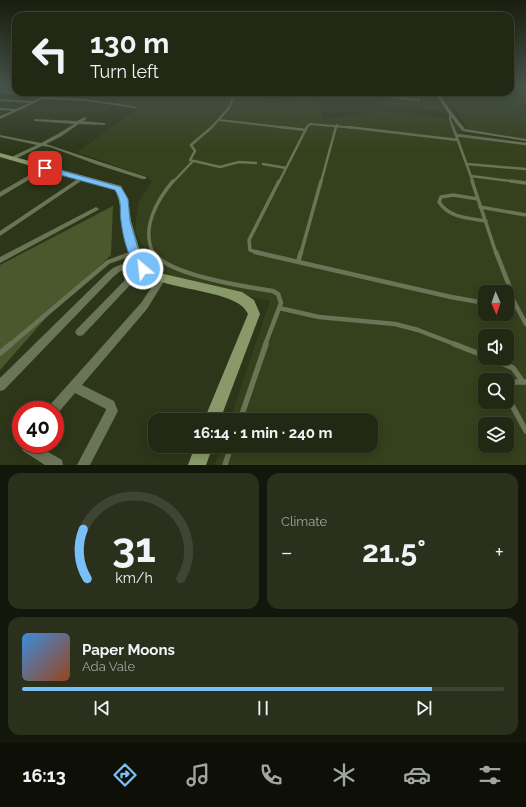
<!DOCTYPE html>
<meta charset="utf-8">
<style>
:root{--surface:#222813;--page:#2a301c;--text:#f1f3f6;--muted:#a2a6a0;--line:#3f4433;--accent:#79bff8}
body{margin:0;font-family:Raleway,sans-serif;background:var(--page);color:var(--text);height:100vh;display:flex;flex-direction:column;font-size:15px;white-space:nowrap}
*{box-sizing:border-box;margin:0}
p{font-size:13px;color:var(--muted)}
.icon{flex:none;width:22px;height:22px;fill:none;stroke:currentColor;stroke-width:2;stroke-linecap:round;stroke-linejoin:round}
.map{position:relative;height:465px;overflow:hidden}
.sheet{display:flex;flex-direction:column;gap:8px;padding:8px;background:#13160a;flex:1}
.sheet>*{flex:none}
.hud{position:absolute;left:12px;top:12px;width:502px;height:84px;border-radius:12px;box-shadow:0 2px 10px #0003,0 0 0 1px var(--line);background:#222813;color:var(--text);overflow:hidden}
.needle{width:26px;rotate:178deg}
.buttons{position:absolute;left:478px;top:285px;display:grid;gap:8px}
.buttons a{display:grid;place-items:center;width:36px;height:36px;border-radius:8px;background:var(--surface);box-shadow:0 2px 10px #0003,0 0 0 1px var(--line);font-size:20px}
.speed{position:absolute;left:12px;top:401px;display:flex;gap:8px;font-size:20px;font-weight:700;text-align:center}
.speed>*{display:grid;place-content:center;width:52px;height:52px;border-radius:50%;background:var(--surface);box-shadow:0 2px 10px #0003,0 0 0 1px var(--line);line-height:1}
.speed .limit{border:6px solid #d22;background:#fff;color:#111}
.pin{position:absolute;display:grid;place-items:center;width:34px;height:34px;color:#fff;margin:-17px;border-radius:8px;box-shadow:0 2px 6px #0006}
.me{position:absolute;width:44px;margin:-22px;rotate:332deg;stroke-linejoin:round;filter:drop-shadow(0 0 3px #0008)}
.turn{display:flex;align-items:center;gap:14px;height:84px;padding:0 12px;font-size:18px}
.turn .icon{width:52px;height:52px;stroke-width:2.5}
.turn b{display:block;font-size:28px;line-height:34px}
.big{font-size:30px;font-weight:700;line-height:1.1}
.sheet .tile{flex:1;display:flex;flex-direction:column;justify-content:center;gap:6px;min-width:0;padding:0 14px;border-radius:12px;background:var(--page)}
.sheet .dial{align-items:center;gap:0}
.dial svg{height:104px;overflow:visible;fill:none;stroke:var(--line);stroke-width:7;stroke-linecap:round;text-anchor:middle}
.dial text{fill:var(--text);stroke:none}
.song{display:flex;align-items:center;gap:12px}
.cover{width:48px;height:48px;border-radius:6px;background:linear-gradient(135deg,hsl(210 70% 55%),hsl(20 70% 35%))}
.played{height:4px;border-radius:2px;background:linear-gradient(90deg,var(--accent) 85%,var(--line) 85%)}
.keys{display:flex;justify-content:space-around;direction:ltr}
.heat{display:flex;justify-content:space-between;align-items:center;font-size:22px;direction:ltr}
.sheet .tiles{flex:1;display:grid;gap:8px;grid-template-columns:1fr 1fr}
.tile:last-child{grid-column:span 2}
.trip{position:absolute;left:148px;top:413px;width:230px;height:40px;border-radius:12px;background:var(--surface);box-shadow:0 2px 10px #0003,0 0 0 1px var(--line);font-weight:700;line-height:40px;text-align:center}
.tab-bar{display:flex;height:64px;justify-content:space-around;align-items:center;background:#0e1008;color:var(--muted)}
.tab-bar .icon{width:28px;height:28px}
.tab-bar .on{color:var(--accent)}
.tab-bar b{font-size:18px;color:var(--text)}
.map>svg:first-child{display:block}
.built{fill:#35401c;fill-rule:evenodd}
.green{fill:#4a582d}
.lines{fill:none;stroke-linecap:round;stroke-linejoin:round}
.lane-far4{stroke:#6a7456;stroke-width:2}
.lane-far3{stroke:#6a7456;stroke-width:2.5}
.lane-far2{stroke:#6a7456;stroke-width:3.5}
.lane-far1{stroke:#6a7456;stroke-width:4.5}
.lane{stroke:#6a7456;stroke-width:5.5}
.street{fill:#6a7456;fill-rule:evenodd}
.secondary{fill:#899969;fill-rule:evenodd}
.route{fill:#79bff8;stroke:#4f7ca1}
</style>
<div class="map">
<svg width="526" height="465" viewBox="0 0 526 465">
<rect width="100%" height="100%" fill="#2d3619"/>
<path class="built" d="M 510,86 L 526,86 L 526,139 L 468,130 L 445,92 L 510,92 Z
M 132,92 L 262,92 L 262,103 L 316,100 L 324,119 L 385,111 L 443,118 L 455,121 L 461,133 L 526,142 L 526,465 L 215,465 L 221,446 L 371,446 L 371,420 L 230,420 L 270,301 L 174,278 L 153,264 L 135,232 L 138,203 L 152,181 L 147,177 L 77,152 L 136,110 L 112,105 ZM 485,292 L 507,292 L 507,314 L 485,314 ZM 485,336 L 507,336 L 507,358 L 485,358 ZM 485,380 L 507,380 L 507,402 L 485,402 ZM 485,424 L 507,424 L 507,446 L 485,446 Z
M 373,92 L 432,92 L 443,111 L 383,105 Z"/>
<path class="green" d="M 113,206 L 111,255 L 60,302 L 0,370 L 0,265 Z"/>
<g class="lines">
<path class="lane-far4" d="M 171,92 L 234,96
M 383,92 L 392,97 L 419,100 L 417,92
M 450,113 L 450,119 L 453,128
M 220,120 L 288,128
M 211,128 L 229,108 L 235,92
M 306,128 L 310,124 L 356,128
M 336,128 L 337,125"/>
<path class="lane-far3" d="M 212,127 L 191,145 L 195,151 L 190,160 L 220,167 L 239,162 L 256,163
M 280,127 L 306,130
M 348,127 L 458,140
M 453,127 L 473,182
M 456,135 L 526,144
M 263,164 L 286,168
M 467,164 L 526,169
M 471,176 L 518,182
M 173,182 L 192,162
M 279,182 L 307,127
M 321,182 L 336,127"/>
<path class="lane-far2" d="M 472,181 L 496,253
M 511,181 L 526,183
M 478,199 L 453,195 L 441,197 L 439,202 C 449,218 469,218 486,221
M 480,207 L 526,215
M 153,253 C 141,228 157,200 173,181
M 259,253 L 250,250 L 249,240 L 279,181
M 301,253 L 321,181"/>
<path class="lane-far1" d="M 153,252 C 167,275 246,287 273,291 L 278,294 L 281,303 L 265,345
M 255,252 L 451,297 L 485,303
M 496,252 L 512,293 L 512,298 L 526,324
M 298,262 L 301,252
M 279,308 L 319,317 L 395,324 L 418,330 L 457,345
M 10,345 L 108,262 L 133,253"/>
<path class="lane" d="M 454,344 L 485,356
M 0,353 L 11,344
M 491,358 L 513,368 L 523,382
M 507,382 L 526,382
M 507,396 L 526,431
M 240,420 L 266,344
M 225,465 L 231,446"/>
<path class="street" d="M 0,90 L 46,95 L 48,96 L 47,97 L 85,99 L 138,107 L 136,108 L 85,101 L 43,99 L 0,119 L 0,116 L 12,111 L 0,110 L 0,108 L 16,109 L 29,103 L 0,101 L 0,99 L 33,101 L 42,97 L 0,92 Z
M 115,92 L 124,92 L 132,94 L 130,95 Z
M 434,92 L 438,92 L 451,111 L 465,129 L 526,139 L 526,141 L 462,131 L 448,113 Z
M 77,94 L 95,94 L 97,95 L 95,96 L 76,96 Z
M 85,117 L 87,118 L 83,121 L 104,123 L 106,124 L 104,125 L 79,124 L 60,137 L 46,144 L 146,177 L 146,179 L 142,179 L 98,165 L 50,147 L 42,146 L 13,160 L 9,160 L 9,158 L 37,145 L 0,137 L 0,135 L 41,143 L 56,135 L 74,124 L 35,121 L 34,121 L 34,119 L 77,121 Z
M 45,166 L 47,167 L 47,169 L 0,197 L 0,192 Z
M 82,176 L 84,177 L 84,179 L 0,236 L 0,231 Z
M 96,207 L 99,209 L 98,210 L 0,263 L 0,257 Z
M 136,258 L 139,259 L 140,261 L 139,263 L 119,272 L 113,277 L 4,390 L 0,391 L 0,378 L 107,273 L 113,268 Z
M 143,266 L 146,267 L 147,269 L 146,271 L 131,284 L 83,335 L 80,336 L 77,335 L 75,332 L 77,329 L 125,280 L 140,267 Z
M 162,275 L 165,276 L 166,278 L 147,309 L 82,385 L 114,401 L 118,411 L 90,465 L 77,465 L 106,410 L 106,409 L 75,393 L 57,414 L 55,415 L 55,410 L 47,410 L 49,406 L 141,303 L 159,276 Z
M 21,441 L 21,444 L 34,444 L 62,460 L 63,465 L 45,465 L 23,451 L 20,444 Z"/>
<path class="secondary" d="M 0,153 L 121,186 L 128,199 L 131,221 L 143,262 L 147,266 L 164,274 L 242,292 L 254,300 L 260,314 L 220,420 L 204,420 L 248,314 C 238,288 161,292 138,270 C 122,256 125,209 115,190 L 0,157 Z
M 195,446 L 213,446 L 206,465 L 188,465 Z"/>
</g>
<linearGradient id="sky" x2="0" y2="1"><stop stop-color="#191e0e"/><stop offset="0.57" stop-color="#465249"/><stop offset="1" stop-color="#465249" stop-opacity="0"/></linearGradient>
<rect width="526" height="151" fill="url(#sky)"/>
<path class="route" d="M 45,166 L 121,187 L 128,199 L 130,221 L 141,259 L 148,269 L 146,272 L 139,272 C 128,258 123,238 121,221 C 119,207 123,203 115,190 L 42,170 L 41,168 Z"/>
</svg>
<div class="buttons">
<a><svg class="needle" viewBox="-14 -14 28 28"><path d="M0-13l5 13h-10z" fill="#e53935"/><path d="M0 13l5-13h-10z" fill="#a2a6a0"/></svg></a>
<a><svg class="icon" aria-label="sound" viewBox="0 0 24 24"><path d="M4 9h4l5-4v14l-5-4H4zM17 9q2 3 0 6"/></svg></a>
<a><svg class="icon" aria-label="search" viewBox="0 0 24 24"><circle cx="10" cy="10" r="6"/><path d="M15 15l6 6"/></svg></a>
<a><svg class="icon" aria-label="layers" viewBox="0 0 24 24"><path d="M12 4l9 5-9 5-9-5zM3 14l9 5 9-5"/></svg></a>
</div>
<div class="speed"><div class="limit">40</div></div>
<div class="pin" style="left:45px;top:168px;background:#d93025"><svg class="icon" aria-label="arrive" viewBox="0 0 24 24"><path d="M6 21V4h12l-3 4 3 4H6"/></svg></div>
<svg class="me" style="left:143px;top:269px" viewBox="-20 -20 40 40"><circle r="17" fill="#79bff8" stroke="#fff" stroke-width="3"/><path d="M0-11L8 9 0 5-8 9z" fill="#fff"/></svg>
<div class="trip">16:14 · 1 min · 240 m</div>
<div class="hud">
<div class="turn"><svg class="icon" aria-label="left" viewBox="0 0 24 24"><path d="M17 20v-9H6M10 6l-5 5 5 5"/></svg><div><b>130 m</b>Turn left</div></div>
</div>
</div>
<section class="sheet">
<div class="tiles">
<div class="tile dial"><svg viewBox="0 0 100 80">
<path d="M14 69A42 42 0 1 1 86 69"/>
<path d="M14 69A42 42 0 0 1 11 31" stroke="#79bff8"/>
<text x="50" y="56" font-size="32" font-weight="700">31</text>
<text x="50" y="72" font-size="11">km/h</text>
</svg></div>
<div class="tile"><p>Climate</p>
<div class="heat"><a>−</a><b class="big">21.5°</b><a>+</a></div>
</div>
<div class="tile">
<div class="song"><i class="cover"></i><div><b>Paper Moons</b><p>Ada Vale</p></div></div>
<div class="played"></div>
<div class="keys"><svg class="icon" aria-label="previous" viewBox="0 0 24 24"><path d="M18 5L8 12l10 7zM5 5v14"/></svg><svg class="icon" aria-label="pause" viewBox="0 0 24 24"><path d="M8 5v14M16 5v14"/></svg><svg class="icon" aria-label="next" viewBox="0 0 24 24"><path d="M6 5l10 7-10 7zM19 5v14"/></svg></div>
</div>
</div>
</section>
<nav class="tab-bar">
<b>16:13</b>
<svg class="icon on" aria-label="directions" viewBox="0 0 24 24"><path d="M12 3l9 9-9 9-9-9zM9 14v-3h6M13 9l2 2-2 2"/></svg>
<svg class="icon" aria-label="music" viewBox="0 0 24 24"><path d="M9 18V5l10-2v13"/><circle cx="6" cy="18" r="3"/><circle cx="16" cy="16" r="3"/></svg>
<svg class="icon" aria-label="phone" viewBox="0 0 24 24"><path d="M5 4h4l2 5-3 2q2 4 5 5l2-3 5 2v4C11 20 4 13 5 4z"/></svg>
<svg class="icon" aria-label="climate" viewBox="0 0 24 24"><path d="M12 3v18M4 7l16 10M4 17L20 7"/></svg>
<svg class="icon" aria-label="car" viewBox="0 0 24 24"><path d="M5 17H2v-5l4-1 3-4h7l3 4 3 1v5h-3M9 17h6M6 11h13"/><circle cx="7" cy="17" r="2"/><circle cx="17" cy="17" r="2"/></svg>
<svg class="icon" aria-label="filters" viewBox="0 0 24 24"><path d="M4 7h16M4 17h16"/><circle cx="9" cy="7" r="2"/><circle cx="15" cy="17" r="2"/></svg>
</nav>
